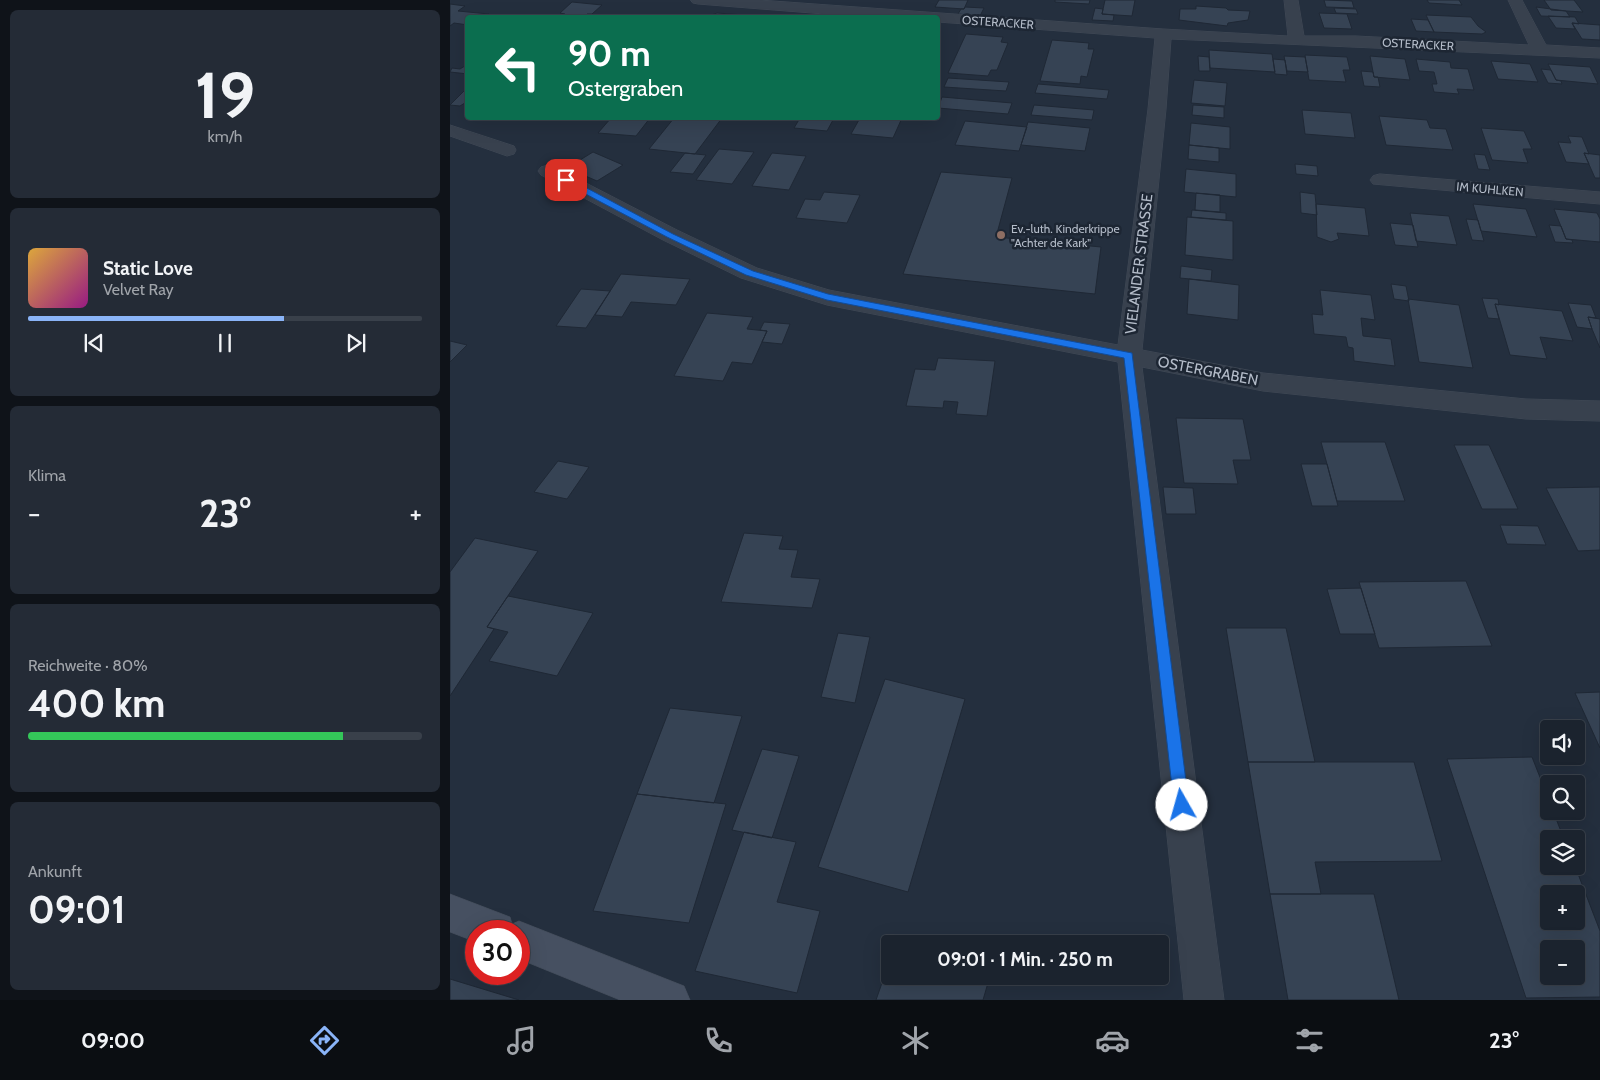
<!DOCTYPE html>
<html lang="de">
<meta charset="utf-8">
<style>
:root{--surface:#1b232e;--page:#242b36;--text:#f1f3f6;--muted:#a0a4aa;--line:#39404a;--accent:#8ab4f8}
body{margin:0;font-family:Cabin,sans-serif;background:var(--page);color:var(--text);height:100vh;display:flex;flex-direction:column;font-size:19px;white-space:nowrap}
*{box-sizing:border-box;margin:0}
p{font-size:16px;color:var(--muted)}
.icon{flex:none;width:28px;height:28px;fill:none;stroke:currentColor;stroke-width:2;stroke-linecap:round;stroke-linejoin:round}
.map{position:relative;flex:1;overflow:hidden}
.sheet{display:flex;flex-direction:column;gap:10px;padding:10px;background:#0f1319;width:450px}
.sheet>*{flex:none}
.hud{position:absolute;left:15px;top:15px;width:475px;height:105px;border-radius:5px;box-shadow:0 5px 20px #0002,0 0 0 1px var(--line);background:#0b6e4f;color:#fff;overflow:hidden}
.tools{position:absolute;left:1090px;top:720px;display:grid;gap:10px}
.tools a{display:grid;place-items:center;width:45px;height:45px;border-radius:5px;background:var(--surface);box-shadow:0 5px 20px #0002,0 0 0 1px var(--line);font-size:25px}
.speed{position:absolute;left:15px;top:920px;display:flex;gap:10px;font-size:25px;font-weight:700;text-align:center}
.speed>*{display:grid;place-content:center;width:65px;height:65px;border-radius:50%;background:var(--surface);box-shadow:0 5px 20px #0002,0 0 0 1px var(--line);line-height:1}
.speed .limit{border:8px solid #d22;background:#fff;color:#111}
.pin{position:absolute;display:grid;place-items:center;width:42px;height:42px;color:#fff;margin:-21px;border-radius:10px;box-shadow:0 2px 8px #0006}
.me{position:absolute;width:55px;margin:-28px;rotate:353deg;stroke-linejoin:round;filter:drop-shadow(0 0 4px #0008)}
.turn{display:flex;align-items:center;gap:18px;height:105px;padding:0 20px;font-size:22px}
.turn .icon{width:65px;height:65px;stroke-width:2.5}
.turn b{display:block;font-size:35px;line-height:42px}
.big{font-size:38px;font-weight:700;line-height:1.1}
.sheet .widget{flex:1;display:flex;flex-direction:column;justify-content:center;gap:8px;min-width:0;padding:0 18px;border-radius:8px;background:var(--page)}
.sheet .dial{align-items:center;gap:0}
.dial b{font-size:65px;line-height:1}
.song{display:flex;align-items:center;gap:15px}
.cover{width:60px;height:60px;border-radius:8px;background:linear-gradient(135deg,hsl(40 70% 55%),hsl(310 70% 35%))}
.played{height:5px;border-radius:2px;background:linear-gradient(90deg,var(--accent) 65%,var(--line) 65%)}
.keys{display:flex;justify-content:space-around;direction:ltr}
.heat{display:flex;justify-content:space-between;align-items:center;font-size:28px;direction:ltr}
.charge{height:8px;border-radius:4px;background:linear-gradient(90deg,#34c759 80%,var(--line) 0)}
.trip{position:absolute;left:431px;top:935px;width:288px;height:50px;border-radius:5px;background:var(--surface);box-shadow:0 5px 20px #0002,0 0 0 1px var(--line);font-weight:700;line-height:50px;text-align:center}
.menu{display:flex;height:80px;justify-content:space-around;align-items:center;background:#0b0e12;color:var(--muted)}
.menu .icon{width:35px;height:35px}
.menu .selected{color:var(--accent)}
.menu b{font-size:22px;color:var(--text)}
main{display:flex;flex:1;min-height:0}
.map>svg:first-child{display:block}
.building{fill:#364354;stroke:#1f2835;fill-rule:evenodd}
.lines{fill:none;stroke-linecap:round;stroke-linejoin:round}
.street-casing{stroke:#414a57;stroke-width:1}
.secondary-casing{stroke:#414a57;stroke-width:1}
.street{fill:#38414e;fill-rule:evenodd}
.secondary{fill:#465061;fill-rule:evenodd}
.route{fill:#1a73e8;stroke:#114b97}
.education-dot{fill:#8d6e63;stroke:#1d2633;stroke-width:2}
.labels{text-anchor:middle;dominant-baseline:central;stroke-width:5;stroke-linejoin:round;paint-order:stroke}
.far-street-label{font-size:12px;fill:#b4bcc9;stroke:#1d2633}
.far-poi-label{font-size:12px;fill:#b4bcc9;stroke:#1d2633;text-anchor:start}
.street-label{font-size:15px;fill:#b4bcc9;stroke:#1d2633}
</style>
<main>
<section class="sheet">
<div class="widget dial"><b>19</b><p>km/h</p></div>
<div class="widget">
<div class="song"><i class="cover"></i><div><b>Static Love</b><p>Velvet Ray</p></div></div>
<div class="played"></div>
<div class="keys"><svg class="icon" aria-label="previous" viewBox="0 0 24 24"><path d="M18 5L8 12l10 7zM5 5v14"/></svg><svg class="icon" aria-label="pause" viewBox="0 0 24 24"><path d="M8 5v14M16 5v14"/></svg><svg class="icon" aria-label="next" viewBox="0 0 24 24"><path d="M6 5l10 7-10 7zM19 5v14"/></svg></div>
</div>
<div class="widget"><p>Klima</p>
<div class="heat"><a>−</a><b class="big">23°</b><a>+</a></div>
</div>
<div class="widget"><p>Reichweite · 80%</p><b class="big">400 km</b><div class="charge"></div></div>
<div class="widget"><p>Ankunft</p><b class="big">09:01</b></div>
</section>
<div class="map">
<svg width="1150" height="1000" viewBox="0 0 1150 1000">
<rect width="100%" height="100%" fill="#242f3e"/>
<path class="building" d="M 489,0 L 518,0 L 514,9 L 485,7 Z
M 605,0 L 640,0 L 639,4 L 605,2 Z
M 655,0 L 685,0 L 682,16 L 652,14 Z
M 874,0 L 902,1 L 904,8 L 876,7 Z
M 977,0 L 1009,0 L 1012,5 L 979,3 Z
M 1094,0 L 1124,0 L 1133,12 L 1101,10 Z
M 122,2 L 152,5 L 142,14 L 137,14 L 133,18 L 111,18 L 115,14 L 110,13 Z
M 0,4 L 15,6 L 8,11 L 39,14 L 33,18 L 18,18 L 18,25 L 4,23 L 0,26 Z
M 746,6 L 776,8 L 778,10 L 800,11 L 798,20 L 778,23 L 777,26 L 729,20 L 730,9 L 746,9 Z
M 515,7 L 534,8 L 530,16 L 508,14 L 511,9 L 514,9 Z
M 1086,7 L 1116,11 L 1120,17 L 1091,16 Z
M 645,8 L 653,9 L 652,14 L 664,15 L 663,21 L 642,20 Z
M 884,8 L 906,9 L 908,14 L 886,13 Z
M 267,13 L 294,15 L 292,18 L 253,18 Z
M 869,13 L 897,14 L 902,29 L 874,28 Z
M 976,15 L 1021,17 L 1028,26 L 1036,32 L 1032,34 L 984,32 Z
M 1098,16 L 1125,17 L 1129,24 L 1122,23 L 1125,29 L 1106,28 Z
M 961,19 L 978,20 L 984,32 L 966,31 Z
M 1122,23 L 1150,25 L 1150,40 L 1132,39 Z
M 516,34 L 553,37 L 551,42 L 558,43 L 547,70 L 541,70 L 538,76 L 498,73 Z
M 602,40 L 639,43 L 638,49 L 644,49 L 637,77 L 631,76 L 630,84 L 590,81 Z
M 759,50 L 822,54 L 825,72 L 760,68 Z
M 855,55 L 897,57 L 900,70 L 893,70 L 896,82 L 859,80 Z
M 748,56 L 759,57 L 760,71 L 749,71 Z
M 834,56 L 855,57 L 858,72 L 837,71 Z
M 920,56 L 955,59 L 960,80 L 924,77 Z
M 823,59 L 835,60 L 837,75 L 825,74 Z
M 966,59 L 1000,62 L 1001,68 L 1018,69 L 1024,90 L 1007,89 L 1009,94 L 984,92 L 982,84 L 987,84 L 984,72 L 969,71 Z
M 1041,61 L 1080,64 L 1088,82 L 1048,79 Z
M 18,64 L 18,74 L 0,72 L 2,68 L 10,69 Z
M 1098,64 L 1140,67 L 1148,84 L 1106,80 Z
M 1091,69 L 1101,70 L 1106,80 L 1111,81 L 1112,84 L 1098,83 Z
M 911,71 L 923,72 L 924,77 L 928,77 L 930,87 L 914,86 Z
M 498,78 L 559,82 L 556,91 L 494,87 Z
M 744,80 L 777,83 L 775,106 L 741,103 Z
M 588,84 L 659,90 L 657,99 L 585,93 Z
M 16,89 L 18,90 L 18,101 L 10,106 L 0,105 Z
M 492,97 L 562,103 L 558,114 L 488,108 Z
M 584,105 L 644,110 L 642,120 L 581,115 Z
M 743,105 L 774,107 L 774,118 L 742,115 Z
M 852,110 L 901,113 L 905,138 L 855,134 Z
M 929,116 L 977,120 L 980,128 L 996,129 L 1003,150 L 936,145 Z
M 161,118 L 200,118 L 186,136 L 148,133 Z
M 224,118 L 272,118 L 245,154 L 199,149 Z
M 350,118 L 356,118 L 383,120 L 377,131 L 344,128 Z
M 410,118 L 452,118 L 443,138 L 401,134 Z
M 515,121 L 577,127 L 569,151 L 505,145 Z
M 578,122 L 640,128 L 635,151 L 571,145 Z
M 741,123 L 780,127 L 780,149 L 739,145 Z
M 1031,128 L 1074,131 L 1082,149 L 1073,149 L 1078,163 L 1042,160 Z
M 1118,136 L 1132,137 L 1139,154 L 1134,153 L 1139,164 L 1116,162 L 1108,142 L 1121,143 Z
M 739,145 L 769,148 L 769,162 L 738,159 Z
M 269,149 L 304,152 L 282,184 L 246,180 Z
M 143,152 L 173,165 L 147,181 L 117,168 Z
M 235,153 L 256,155 L 243,174 L 220,172 Z
M 322,153 L 356,156 L 339,190 L 302,186 Z
M 1134,153 L 1150,155 L 1150,178 L 1145,178 Z
M 1024,154 L 1035,155 L 1040,170 L 1028,169 Z
M 845,164 L 867,166 L 868,176 L 846,174 Z
M 736,169 L 786,174 L 786,197 L 734,192 Z
M 491,172 L 562,178 L 546,237 L 651,247 L 645,294 L 453,274 Z
M 374,192 L 410,195 L 397,223 L 346,218 L 355,199 L 370,200 Z
M 850,192 L 865,194 L 867,215 L 851,213 Z
M 746,193 L 770,195 L 770,212 L 745,210 Z
M 866,204 L 915,208 L 919,236 L 887,233 L 889,239 L 881,242 L 867,237 Z
M 1023,204 L 1076,209 L 1087,237 L 1031,231 Z
M 1104,209 L 1147,213 L 1150,219 L 1150,242 L 1116,239 Z
M 742,210 L 776,213 L 776,220 L 741,217 Z
M 960,213 L 999,216 L 1007,245 L 966,241 Z
M 737,217 L 783,221 L 783,260 L 735,255 Z
M 1016,219 L 1028,220 L 1034,241 L 1022,240 Z
M 940,223 L 963,225 L 968,247 L 945,245 Z
M 1099,225 L 1111,226 L 1116,239 L 1122,240 L 1123,243 L 1105,242 Z
M 731,266 L 762,270 L 761,281 L 730,278 Z
M 171,274 L 240,279 L 226,305 L 181,302 L 172,317 L 145,315 Z
M 739,279 L 789,285 L 788,320 L 737,314 Z
M 941,284 L 956,286 L 959,301 L 944,299 Z
M 131,289 L 160,291 L 136,328 L 106,326 Z
M 870,290 L 921,295 L 925,320 L 911,318 L 913,336 L 941,339 L 945,366 L 904,361 L 903,348 L 898,347 L 896,337 L 864,334 L 862,314 L 873,315 Z
M 1032,298 L 1048,299 L 1049,305 L 1045,304 L 1049,319 L 1038,318 Z
M 958,299 L 1009,305 L 1023,368 L 969,362 Z
M 1118,303 L 1141,305 L 1146,318 L 1138,317 L 1142,329 L 1127,327 Z
M 1045,304 L 1112,311 L 1123,341 L 1090,337 L 1097,359 L 1060,355 Z
M 257,313 L 303,317 L 297,329 L 317,331 L 302,364 L 282,362 L 273,381 L 224,376 Z
M 1138,317 L 1150,319 L 1150,348 L 1142,329 Z
M 314,322 L 340,324 L 332,344 L 312,342 L 317,331 L 310,330 Z
M 0,341 L 17,345 L 0,362 Z
M 488,358 L 545,361 L 537,416 L 506,414 L 508,402 L 494,401 L 493,408 L 456,406 L 465,369 L 485,370 Z
M 726,418 L 793,419 L 801,460 L 783,460 L 788,484 L 734,483 Z
M 871,442 L 935,442 L 955,501 L 887,501 Z
M 1004,445 L 1039,445 L 1068,509 L 1032,509 Z
M 108,461 L 139,467 L 117,499 L 84,492 Z
M 851,464 L 877,464 L 888,506 L 862,506 Z
M 713,487 L 743,488 L 746,514 L 716,514 Z
M 1150,487 L 1150,550 L 1128,551 L 1096,488 Z
M 1050,525 L 1088,526 L 1096,545 L 1057,544 Z
M 294,533 L 333,536 L 329,549 L 348,550 L 341,577 L 370,579 L 362,608 L 271,602 Z
M 25,538 L 88,551 L 37,627 L 44,629 L 0,696 L 0,572 Z
M 1016,581 L 1042,646 L 929,648 L 909,582 Z
M 911,588 L 925,634 L 890,634 L 877,589 Z
M 58,596 L 143,613 L 107,676 L 39,661 L 58,632 L 37,627 Z
M 776,628 L 836,628 L 865,762 L 798,762 Z
M 388,633 L 420,637 L 405,703 L 371,697 Z
M 435,679 L 515,699 L 458,892 L 368,867 Z
M 1150,692 L 1150,748 L 1125,693 Z
M 220,708 L 292,716 L 264,803 L 187,794 Z
M 312,749 L 349,756 L 322,838 L 282,830 Z
M 1082,757 L 1099,800 L 1099,811 L 1103,811 L 1114,839 L 1099,839 L 1099,866 L 1125,866 L 1150,931 L 1150,997 L 1076,998 L 997,759 ZM 1099,894 L 1126,894 L 1126,921 L 1099,921 ZM 1099,949 L 1126,949 L 1126,976 L 1099,976 Z
M 798,762 L 964,762 L 992,861 L 865,862 L 871,894 L 820,894 Z
M 187,794 L 276,804 L 239,923 L 143,911 Z
M 294,832 L 346,842 L 327,902 L 370,911 L 347,993 L 245,971 Z
M 820,894 L 924,894 L 949,1000 L 838,1000 Z
M 440,960 L 440,976 L 540,976 L 533,1000 L 426,1000 Z
M 0,979 L 69,1000 L 0,1000 Z"/>
<g class="lines">
<g class="street-casing">
<path id="street" d="M 241,0 L 309,0 L 713,29 L 838,36 L 834,0 L 848,0 L 854,36 L 906,36 L 1079,45 L 1058,0 L 1072,0 L 1096,45 L 1150,48 L 1150,58 L 721,39 L 716,109 L 692,350 L 813,373 L 1076,399 L 1150,401 L 1150,421 L 1076,419 L 813,391 L 692,367 L 774,1000 L 734,1000 L 668,362 L 377,305 L 291,278 L 213,240 L 91,175 L 88,171 L 91,167 L 98,165 L 105,167 L 227,230 L 307,268 L 379,290 L 668,345 L 698,109 L 705,38 L 488,22 L 488,18 L 425,18 L 248,4 L 243,3 Z
M 0,125 L 64,146 L 66,150 L 64,154 L 57,156 L 0,136 Z
M 930,174 L 1150,192 L 1150,204 L 923,184 L 920,180 L 923,176 Z"/>
</g>
<g class="secondary-casing">
<path id="secondary" d="M 0,894 L 60,917 L 62,924 L 69,921 L 234,986 L 240,1000 L 170,1000 L 69,959 L 69,931 L 26,931 L 26,942 L 0,932 Z"/>
</g>
<use href="#street" class="street"/>
<use href="#secondary" class="secondary"/>
</g>
<path class="route" d="M 113,178 L 118,178 L 223,234 L 303,271 L 378,294 L 682,353 L 739,805 L 737,810 L 732,812 L 726,810 L 724,805 L 674,358 L 377,300 L 296,275 L 217,237 L 113,182 Z"/>
<circle class="education-dot" cx="551" cy="235" r="5"/>
<g class="labels">
<g class="far-street-label">
<text transform="translate(548 22) rotate(4)">OSTERACKER</text>
<text transform="translate(968 44) rotate(3)">OSTERACKER</text>
<text transform="translate(1040 189) rotate(5)">IM KUHLKEN</text>
</g>
<g class="far-poi-label">
<text x="561" y="228">Ev.-luth. Kinderkrippe<tspan x="561" dy="14">"Achter de Kark"</tspan></text>
</g>
<g class="street-label">
<text transform="translate(689 264) rotate(-83)">VIELANDER STRASSE</text>
<text transform="translate(758 371) rotate(11)">OSTERGRABEN</text>
</g>
</g>
</svg>
<div class="tools">
<a><svg class="icon" aria-label="sound" viewBox="0 0 24 24"><path d="M4 9h4l5-4v14l-5-4H4zM17 9q2 3 0 6"/></svg></a>
<a><svg class="icon" aria-label="search" viewBox="0 0 24 24"><circle cx="10" cy="10" r="6"/><path d="M15 15l6 6"/></svg></a>
<a><svg class="icon" aria-label="layers" viewBox="0 0 24 24"><path d="M12 4l9 5-9 5-9-5zM3 14l9 5 9-5"/></svg></a>
<a>+</a>
<a>−</a>
</div>
<div class="speed"><div class="limit">30</div></div>
<div class="pin" style="left:116px;top:180px;background:#d93025"><svg class="icon" aria-label="arrive" viewBox="0 0 24 24"><path d="M6 21V4h12l-3 4 3 4H6"/></svg></div>
<svg class="me" style="left:732px;top:805px" viewBox="-20 -20 40 40"><circle r="19" fill="#fff"/><path d="M0-13L10 11 0 6-10 11z" fill="#1a73e8"/></svg>
<div class="trip">09:01 · 1 Min. · 250 m</div>
<div class="hud">
<div class="turn"><svg class="icon" aria-label="left" viewBox="0 0 24 24"><path d="M17 20v-9H6M10 6l-5 5 5 5"/></svg><div><b>90 m</b>Ostergraben</div></div>
</div>
</div>
</main>
<nav class="menu">
<b>09:00</b>
<svg class="icon selected" aria-label="directions" viewBox="0 0 24 24"><path d="M12 3l9 9-9 9-9-9zM9 14v-3h6M13 9l2 2-2 2"/></svg>
<svg class="icon" aria-label="music" viewBox="0 0 24 24"><path d="M9 18V5l10-2v13"/><circle cx="6" cy="18" r="3"/><circle cx="16" cy="16" r="3"/></svg>
<svg class="icon" aria-label="phone" viewBox="0 0 24 24"><path d="M5 4h4l2 5-3 2q2 4 5 5l2-3 5 2v4C11 20 4 13 5 4z"/></svg>
<svg class="icon" aria-label="climate" viewBox="0 0 24 24"><path d="M12 3v18M4 7l16 10M4 17L20 7"/></svg>
<svg class="icon" aria-label="car" viewBox="0 0 24 24"><path d="M5 17H2v-5l4-1 3-4h7l3 4 3 1v5h-3M9 17h6M6 11h13"/><circle cx="7" cy="17" r="2"/><circle cx="17" cy="17" r="2"/></svg>
<svg class="icon" aria-label="filters" viewBox="0 0 24 24"><path d="M4 7h16M4 17h16"/><circle cx="9" cy="7" r="2"/><circle cx="15" cy="17" r="2"/></svg>
<b>23°</b>
</nav>
